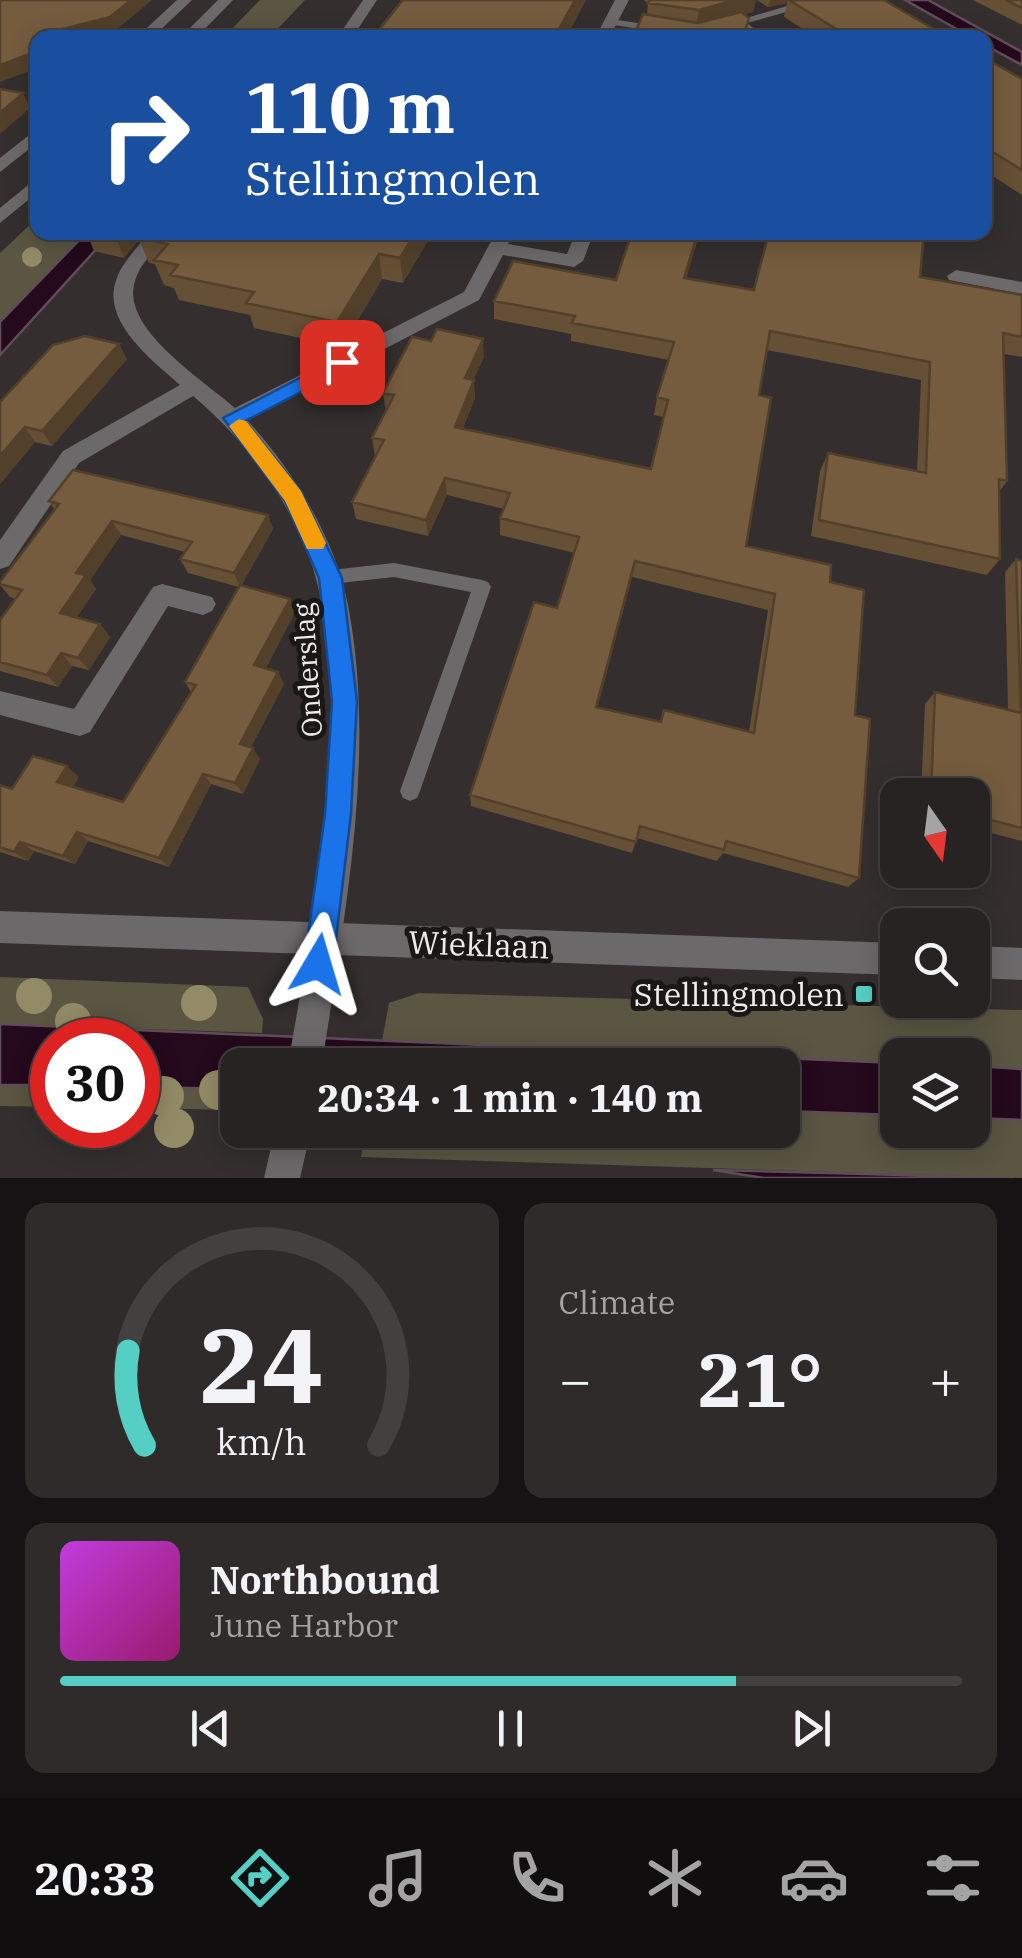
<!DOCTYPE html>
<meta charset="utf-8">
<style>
:root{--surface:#272322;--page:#2f2b2a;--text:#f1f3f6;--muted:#a4a4a5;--line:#434040;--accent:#55cec4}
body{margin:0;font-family:"IBM Plex Serif",serif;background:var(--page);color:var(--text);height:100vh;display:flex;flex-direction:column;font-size:38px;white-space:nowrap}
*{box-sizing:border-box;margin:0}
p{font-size:32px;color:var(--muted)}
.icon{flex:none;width:55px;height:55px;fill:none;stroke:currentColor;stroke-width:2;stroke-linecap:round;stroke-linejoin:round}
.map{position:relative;height:1178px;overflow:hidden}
.drawer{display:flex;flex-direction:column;gap:25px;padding:25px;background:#151313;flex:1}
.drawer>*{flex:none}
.guide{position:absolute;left:30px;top:30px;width:962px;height:210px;border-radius:20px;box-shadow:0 5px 25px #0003,0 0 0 2px var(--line);background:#1a4fa0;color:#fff;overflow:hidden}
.needle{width:65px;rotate:166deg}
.controls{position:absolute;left:880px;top:778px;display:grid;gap:20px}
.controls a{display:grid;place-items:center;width:110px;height:110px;border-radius:20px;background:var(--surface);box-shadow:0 5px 25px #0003,0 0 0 2px var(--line);font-size:50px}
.speed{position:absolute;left:30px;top:1018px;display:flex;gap:20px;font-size:50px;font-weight:700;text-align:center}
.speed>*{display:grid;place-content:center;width:130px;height:130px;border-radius:50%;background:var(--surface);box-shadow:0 5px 25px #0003,0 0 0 2px var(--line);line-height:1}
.speed .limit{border:15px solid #d22;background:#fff;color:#111}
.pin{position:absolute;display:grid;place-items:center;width:85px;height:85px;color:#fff;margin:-42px;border-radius:20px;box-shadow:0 5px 15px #0006}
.me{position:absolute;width:110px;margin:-55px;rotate:7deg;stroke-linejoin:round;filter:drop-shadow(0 0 8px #0008)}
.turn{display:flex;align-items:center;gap:35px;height:210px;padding:0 50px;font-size:45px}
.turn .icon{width:130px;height:130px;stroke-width:2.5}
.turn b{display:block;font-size:70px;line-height:85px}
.big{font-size:75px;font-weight:700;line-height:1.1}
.drawer .card{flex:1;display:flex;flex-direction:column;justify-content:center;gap:15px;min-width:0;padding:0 35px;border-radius:20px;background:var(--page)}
.drawer .dial{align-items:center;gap:0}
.dial svg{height:260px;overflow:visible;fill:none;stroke:var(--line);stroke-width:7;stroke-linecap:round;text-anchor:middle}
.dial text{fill:var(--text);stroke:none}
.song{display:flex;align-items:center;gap:30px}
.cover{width:120px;height:120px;border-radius:15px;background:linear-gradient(135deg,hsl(290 70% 55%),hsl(320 70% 35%))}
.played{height:10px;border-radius:5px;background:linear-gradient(90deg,var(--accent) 75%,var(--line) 75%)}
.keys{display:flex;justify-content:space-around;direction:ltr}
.heat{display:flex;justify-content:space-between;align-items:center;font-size:55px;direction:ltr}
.drawer .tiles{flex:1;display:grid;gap:25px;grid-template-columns:1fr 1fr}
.card:last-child{grid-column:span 2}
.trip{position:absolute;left:220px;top:1048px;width:580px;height:100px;border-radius:20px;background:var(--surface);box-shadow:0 5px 25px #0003,0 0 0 2px var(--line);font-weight:700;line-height:100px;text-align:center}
.dock{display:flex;height:160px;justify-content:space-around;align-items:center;background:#100e0e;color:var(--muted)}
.dock .icon{width:70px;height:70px}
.dock .current{color:var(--accent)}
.dock b{font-size:45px;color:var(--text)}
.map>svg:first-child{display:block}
.green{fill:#5a5642}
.water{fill:#25091c;stroke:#614d5a;stroke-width:2.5}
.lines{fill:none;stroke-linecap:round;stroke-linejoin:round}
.service{fill:#6b6969;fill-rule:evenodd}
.minor{fill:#6b6969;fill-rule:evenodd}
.tertiary{fill:#6b6969;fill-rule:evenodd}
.tree{fill:#938a66}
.wall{fill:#654f35;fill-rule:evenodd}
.shaded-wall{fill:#52402b}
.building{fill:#755c3e;stroke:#52402b;stroke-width:2.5;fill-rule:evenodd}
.route{fill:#1a73e8;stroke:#114b97;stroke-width:2.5}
.slow{fill:#f59e0b}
.poi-dot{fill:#55cec4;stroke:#1a1817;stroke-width:4}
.labels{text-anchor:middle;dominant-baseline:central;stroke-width:10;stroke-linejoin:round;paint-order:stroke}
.street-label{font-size:28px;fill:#eeebea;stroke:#1a1817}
.near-street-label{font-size:32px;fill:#eeebea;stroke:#1a1817}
.near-poi-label{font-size:32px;fill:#eeebea;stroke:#1a1817;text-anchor:end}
</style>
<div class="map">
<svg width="1022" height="1178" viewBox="0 0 1022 1178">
<rect width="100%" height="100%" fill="#342f2e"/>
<path class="green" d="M 260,0 L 305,0 L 270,37 L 223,38 Z
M 37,218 L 38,232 L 86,233 L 0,322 L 0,253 Z
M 0,977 L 248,987 L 263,1019 L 262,1033 L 0,1024 Z
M 419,993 L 1022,1010 L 1022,1069 L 973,1066 L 972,1055 L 898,1055 L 897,1063 L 382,1041 L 389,1003 Z
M 0,1085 L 52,1085 L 52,1107 L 0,1106 Z
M 138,1087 L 237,1089 L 237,1110 L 138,1108 Z
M 783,1111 L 897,1115 L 898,1130 L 972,1130 L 973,1118 L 1022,1120 L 1022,1178 L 361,1157 L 366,1130 L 782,1130 Z"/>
<path class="water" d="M 905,0 L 928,0 L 1022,52 L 1022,65 L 985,45 L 985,38 L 971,37 Z
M 86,233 L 111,233 L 0,355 L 0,322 Z
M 0,1024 L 897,1063 L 898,1115 L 783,1111 L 782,1065 L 238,1065 L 237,1089 L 138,1087 L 138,1040 L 52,1040 L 52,1085 L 0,1085 Z
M 973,1066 L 1022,1069 L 1022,1120 L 973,1118 Z
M 713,1170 L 1014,1178 L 764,1178 Z"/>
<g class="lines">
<path class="service" d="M 787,6 L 792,9 L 790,11 L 747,23 L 766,38 L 754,38 L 738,25 L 728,28 L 723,25 Z
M 610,19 L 659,26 L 664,29 L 659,32 L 607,24 L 605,22 Z
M 394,563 L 482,580 L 488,582 L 491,587 L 420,791 L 417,798 L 410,801 L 403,798 L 400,791 L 471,592 L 394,577 L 331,584 L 325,582 L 322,577 L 325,572 L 331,570 Z"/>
<path class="minor" d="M 177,0 L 192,0 L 152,38 L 136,38 Z
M 363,0 L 377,0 L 352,38 L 337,38 Z
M 615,0 L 629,0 L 609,38 L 595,38 Z
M 38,128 L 38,142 L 0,172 L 0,158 Z
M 150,232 L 169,232 C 157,249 138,264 134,285 C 124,331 205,381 235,408 L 464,292 L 496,232 L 514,232 L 508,244 L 567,254 L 576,232 L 594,232 L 583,261 L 574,267 L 503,255 L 479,300 L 247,420 C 293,470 335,538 348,605 C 377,754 344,917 322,1065 L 288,1065 C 313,917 348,756 322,605 C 308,524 255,448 193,396 L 79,463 L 9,566 L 0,569 L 0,540 L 63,451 L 180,385 C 154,362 104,324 115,284 C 120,264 137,248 150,232 Z
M 956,270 L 1022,282 L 1022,294 L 949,280 L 947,276 Z
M 162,584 L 212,597 L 216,604 L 212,611 L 203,615 L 168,606 L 90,732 L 80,736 L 0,715 L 0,691 L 74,709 L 153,587 Z
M 275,1130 L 311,1130 L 300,1178 L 264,1178 Z"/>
<path class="tertiary" d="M 218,0 L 233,0 L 196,38 L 180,38 Z
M 38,177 L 38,192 L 0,223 L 0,208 Z
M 0,911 L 898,943 L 898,975 L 0,943 Z
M 972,946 L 1022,948 L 1022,980 L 972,978 Z"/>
</g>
<g class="tree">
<circle cx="32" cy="257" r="10"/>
<circle cx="34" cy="996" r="18"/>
<circle cx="199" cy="1003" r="18"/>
<circle cx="73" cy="1021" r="18"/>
<circle cx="219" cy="1090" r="20"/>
<circle cx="164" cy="1096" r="20"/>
<circle cx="174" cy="1128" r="20"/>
</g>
<path class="wall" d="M 644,0 L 756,0 L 753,12 L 744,14 L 745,38 L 647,15 L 648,3 Z
M 757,0 L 884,0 L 949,38 L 817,38 L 784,17 L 787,3 L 768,7 Z
M 973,0 L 1022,0 L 1022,25 Z
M 985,58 L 1022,79 L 1022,195 L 985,171 Z
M 86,232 L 433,232 L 403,283 L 382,279 L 342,347 L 254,328 L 250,315 L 179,300 L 174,288 L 164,285 L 155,264 L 149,263 L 139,239 L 124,258 L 94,251 Z
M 632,232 L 700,232 L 686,278 L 754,290 L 766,241 L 719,232 L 924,232 L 920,277 L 1022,295 L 1022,357 L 1004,354 L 1007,481 L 999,492 L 1000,559 L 987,575 L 811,536 L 820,471 L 828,453 L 917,472 L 921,380 L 767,350 L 759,395 L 746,546 L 830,582 L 855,715 L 859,878 L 848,887 L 723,853 L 717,861 L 637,838 L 632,853 L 471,806 L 470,795 L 557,608 L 575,553 L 500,535 L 500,518 L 504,509 L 447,495 L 428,536 L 356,519 L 352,502 L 375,456 L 372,438 L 386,411 L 383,393 L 484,357 L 473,380 L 475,398 L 463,428 L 651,469 L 663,417 L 654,415 L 657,397 L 669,360 L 571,341 L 571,334 L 494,319 L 494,301 L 616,280 ZM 632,577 L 768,610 L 749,732 L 664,710 L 660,722 L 597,707 Z
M 127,359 L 52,446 L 35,442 L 0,484 L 0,402 Z
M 49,501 L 268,515 L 273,529 L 241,586 L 290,599 L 295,612 L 266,668 L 278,672 L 284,684 L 251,747 L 260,759 L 243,794 L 211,784 L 169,867 L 88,841 L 75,864 L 34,851 L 28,861 L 0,852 L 0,785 L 12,789 L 79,777 L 73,787 L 123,802 L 191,692 L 185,682 L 239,587 L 188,573 L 180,559 L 185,552 L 121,535 L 90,580 L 96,589 L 76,618 L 100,624 L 110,637 L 89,670 L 72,666 L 58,687 L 0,671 L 0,620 L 15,599 L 10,597 L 0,585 L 0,582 L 54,509 Z
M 1016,559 L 1022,561 L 1022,841 L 972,828 L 972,795 L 921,795 L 925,704 L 935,692 L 1008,710 L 1005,572 Z"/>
<path class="shaded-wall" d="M 131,0 L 152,0 L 115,31 L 91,38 L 58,38 L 59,30 Z
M 575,0 L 586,0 L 566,38 L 554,38 Z
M 735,0 L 756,0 L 753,12 L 696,27 L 699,10 Z
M 770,0 L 788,0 L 787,3 L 768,7 Z
M 38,51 L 38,68 L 0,82 L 0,65 Z
M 23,93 L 30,108 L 0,134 L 0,113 Z
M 114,232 L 145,232 L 124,258 Z
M 416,232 L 433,232 L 403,283 L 400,258 Z
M 698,232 L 700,232 L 681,296 L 684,278 Z
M 379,254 L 382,279 L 342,347 L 337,322 Z
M 483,339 L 484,357 L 466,396 L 465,378 Z
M 119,344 L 127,359 L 52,446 L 42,431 Z
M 474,380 L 475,398 L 456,444 L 455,427 Z
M 25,427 L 35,442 L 0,484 L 0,456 Z
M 445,478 L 447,495 L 428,536 L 426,520 Z
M 268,515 L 273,529 L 240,587 L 234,573 Z
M 112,521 L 121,535 L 90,580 L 96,589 L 71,626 L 60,613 L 76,573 Z
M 635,561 L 632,577 L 594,721 L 596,707 Z
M 290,599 L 295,612 L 261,678 L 254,665 Z
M 100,624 L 110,637 L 89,670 L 78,658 Z
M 61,653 L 72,666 L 58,687 L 47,675 Z
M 278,672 L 284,684 L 247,755 L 240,744 Z
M 253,748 L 260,759 L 243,794 L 235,783 Z
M 67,766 L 79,777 L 69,792 L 57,782 Z
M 203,774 L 211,784 L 169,867 L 159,858 Z
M 77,832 L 88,841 L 75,864 L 63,856 Z
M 20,842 L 34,851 L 28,861 L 14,852 Z"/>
<path class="building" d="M 0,0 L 131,0 L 110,17 L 59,30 L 58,38 L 38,38 L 38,51 L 0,65 Z
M 403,0 L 575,0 L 554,38 L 372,38 Z
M 650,0 L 735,0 L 699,10 L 648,3 Z
M 789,0 L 884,0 L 949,38 L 851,38 Z
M 1006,0 L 1022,0 L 1022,8 Z
M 741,12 L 749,18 L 743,38 L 633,38 L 643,14 L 698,23 Z
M 985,58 L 1022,79 L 1022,170 L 988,149 L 985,150 Z
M 0,89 L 23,93 L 0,113 Z
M 142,232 L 416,232 L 400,258 L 379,254 L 337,322 L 246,303 L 254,292 L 170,275 L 178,265 L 154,260 L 168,244 L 139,238 Z
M 632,232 L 698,232 L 684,278 L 754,290 L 769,232 L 924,232 L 920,277 L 1022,295 L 1022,337 L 1003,333 L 1007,481 L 999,479 L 1000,559 L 819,520 L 828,453 L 926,473 L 930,362 L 770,331 L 759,395 L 771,398 L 746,546 L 831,565 L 830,582 L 864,590 L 855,715 L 870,719 L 859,878 L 726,841 L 724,850 L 640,826 L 636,842 L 470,795 L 534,602 L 557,608 L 579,537 L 500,518 L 510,493 L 445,478 L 426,520 L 352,502 L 384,440 L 372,438 L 394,395 L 383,393 L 412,337 L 431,341 L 437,329 L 483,339 L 465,378 L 474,380 L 455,427 L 651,469 L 668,400 L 657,397 L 674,342 L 572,323 L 575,316 L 494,301 L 513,261 L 616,280 ZM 635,561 L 775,594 L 754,733 L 664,710 L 661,722 L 596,707 Z
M 85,336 L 119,344 L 42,431 L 25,427 L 0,456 L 0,402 L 53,345 Z
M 73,470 L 268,515 L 234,573 L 180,559 L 192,542 L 112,521 L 76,573 L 86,575 L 60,613 L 100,624 L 78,658 L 61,653 L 47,675 L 0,662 L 0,620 L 22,590 L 0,584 L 0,582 L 59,504 L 49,501 Z
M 1016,559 L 1022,561 L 1022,828 L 972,815 L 972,795 L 931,795 L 935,692 L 1021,713 Z
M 240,585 L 290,599 L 254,665 L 278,672 L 240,744 L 253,748 L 235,783 L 203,774 L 159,858 L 77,832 L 63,856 L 20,842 L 14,852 L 0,847 L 0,785 L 12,789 L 33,756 L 67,766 L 57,782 L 123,802 L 196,685 L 185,682 Z"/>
<path class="route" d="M 342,356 L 349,358 L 349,367 L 245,421 L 301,491 L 342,578 L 357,701 L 351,814 L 333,964 L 329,975 L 318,979 L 308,975 L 304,964 L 325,814 L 332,701 L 319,578 L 285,501 L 223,418 Z"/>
<path class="slow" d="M 239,419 L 246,421 L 301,491 L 326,543 L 323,549 L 307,549 L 285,501 L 229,426 Z"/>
<rect class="poi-dot" x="854" y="984" width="20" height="20" rx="5"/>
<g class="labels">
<g class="street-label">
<text transform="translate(307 670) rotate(-94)">Onderslag</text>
</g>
<g class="near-street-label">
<text transform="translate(479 944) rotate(2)">Wieklaan</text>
</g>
<g class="near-poi-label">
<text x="844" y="994">Stellingmolen</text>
</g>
</g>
</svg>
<div class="controls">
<a><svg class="needle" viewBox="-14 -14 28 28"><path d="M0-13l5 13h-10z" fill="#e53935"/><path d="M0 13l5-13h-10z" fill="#a4a4a5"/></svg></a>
<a><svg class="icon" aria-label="search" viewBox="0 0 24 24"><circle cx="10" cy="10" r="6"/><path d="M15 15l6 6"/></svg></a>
<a><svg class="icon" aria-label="layers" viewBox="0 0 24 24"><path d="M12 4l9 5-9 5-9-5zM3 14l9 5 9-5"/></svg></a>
</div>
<div class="speed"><div class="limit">30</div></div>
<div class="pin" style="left:342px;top:362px;background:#d93025"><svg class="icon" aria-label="arrive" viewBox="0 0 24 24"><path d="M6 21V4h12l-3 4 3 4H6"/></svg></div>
<svg class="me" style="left:318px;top:964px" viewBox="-20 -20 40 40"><path d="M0-17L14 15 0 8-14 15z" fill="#1a73e8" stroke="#fff" stroke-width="4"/></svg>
<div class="trip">20:34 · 1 min · 140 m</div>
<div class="guide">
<div class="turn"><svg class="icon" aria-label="right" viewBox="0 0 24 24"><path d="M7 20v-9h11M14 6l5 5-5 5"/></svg><div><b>110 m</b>Stellingmolen</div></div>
</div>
</div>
<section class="drawer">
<div class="tiles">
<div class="card dial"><svg viewBox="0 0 100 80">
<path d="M14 69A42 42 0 1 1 86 69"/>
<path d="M14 69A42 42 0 0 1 9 40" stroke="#55cec4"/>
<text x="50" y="56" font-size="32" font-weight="700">24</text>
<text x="50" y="72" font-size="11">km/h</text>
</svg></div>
<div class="card"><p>Climate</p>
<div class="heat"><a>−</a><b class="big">21°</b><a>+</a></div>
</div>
<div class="card">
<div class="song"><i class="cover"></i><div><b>Northbound</b><p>June Harbor</p></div></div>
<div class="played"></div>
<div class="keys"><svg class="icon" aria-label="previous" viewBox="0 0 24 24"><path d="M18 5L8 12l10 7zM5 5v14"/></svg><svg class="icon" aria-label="pause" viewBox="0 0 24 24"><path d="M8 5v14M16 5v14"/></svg><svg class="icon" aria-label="next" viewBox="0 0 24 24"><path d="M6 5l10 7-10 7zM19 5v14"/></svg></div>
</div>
</div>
</section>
<nav class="dock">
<b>20:33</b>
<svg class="icon current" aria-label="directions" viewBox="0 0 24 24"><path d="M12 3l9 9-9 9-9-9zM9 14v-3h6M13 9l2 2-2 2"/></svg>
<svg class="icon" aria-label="music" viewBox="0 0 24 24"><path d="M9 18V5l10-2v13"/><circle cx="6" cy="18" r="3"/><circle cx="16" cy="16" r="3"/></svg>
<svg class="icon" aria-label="phone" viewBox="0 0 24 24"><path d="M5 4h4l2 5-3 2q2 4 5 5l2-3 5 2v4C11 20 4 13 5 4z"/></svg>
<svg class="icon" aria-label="climate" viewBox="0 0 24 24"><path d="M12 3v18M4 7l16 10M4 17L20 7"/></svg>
<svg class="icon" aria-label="car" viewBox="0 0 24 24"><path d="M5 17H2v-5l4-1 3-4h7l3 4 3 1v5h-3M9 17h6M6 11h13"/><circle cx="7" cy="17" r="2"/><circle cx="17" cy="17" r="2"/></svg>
<svg class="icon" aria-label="filters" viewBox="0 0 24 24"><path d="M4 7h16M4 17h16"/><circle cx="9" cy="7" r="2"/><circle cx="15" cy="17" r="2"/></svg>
</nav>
